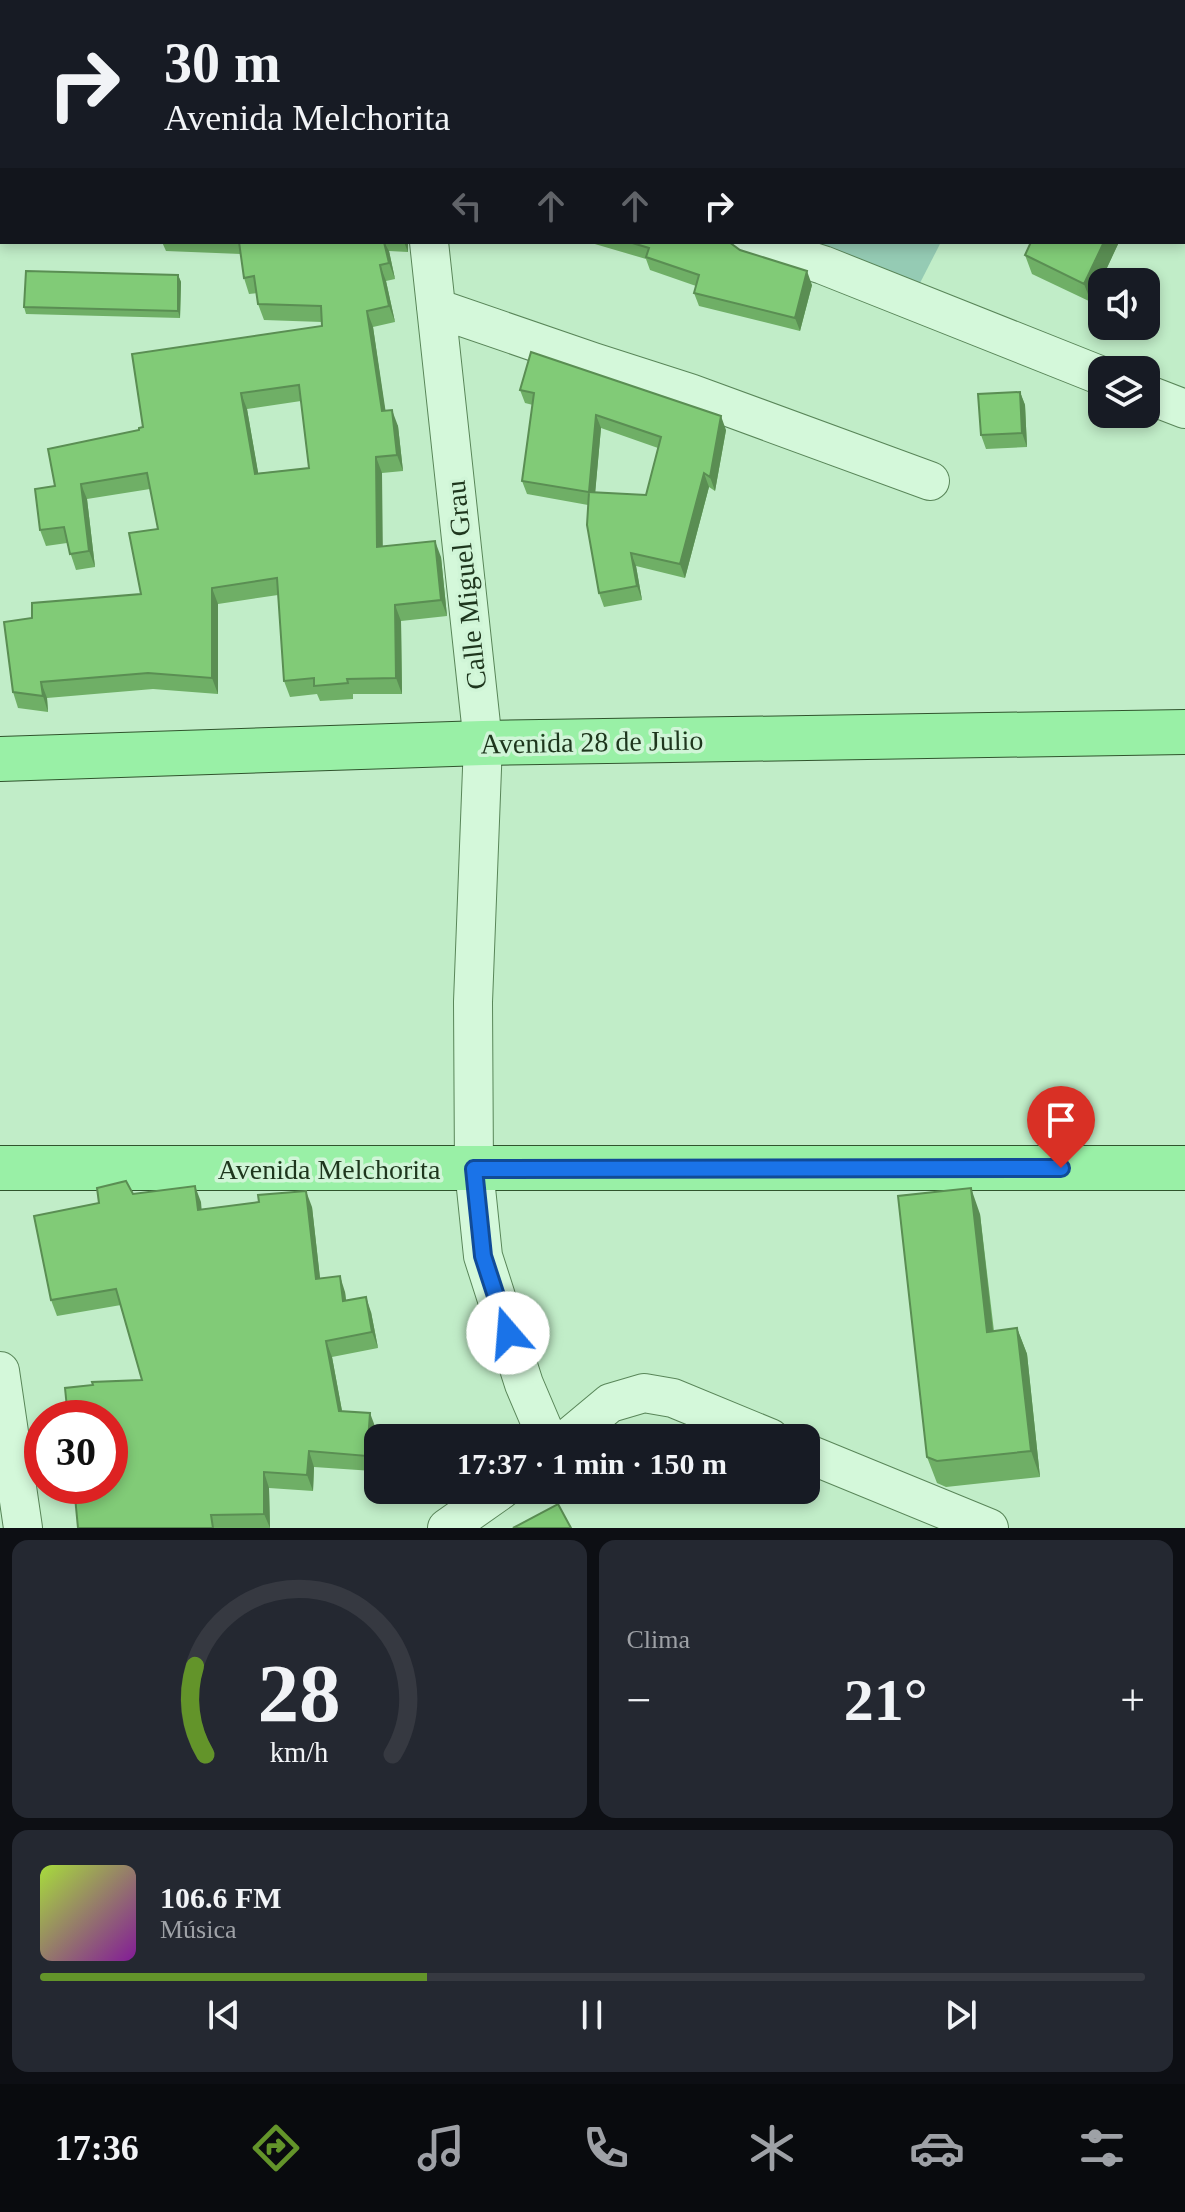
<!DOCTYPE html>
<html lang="es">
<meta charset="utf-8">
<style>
:root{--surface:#171b24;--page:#242831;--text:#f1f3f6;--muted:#9ea1a6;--line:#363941;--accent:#63942a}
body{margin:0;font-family:"Times New Roman",serif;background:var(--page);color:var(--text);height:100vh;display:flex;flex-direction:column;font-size:30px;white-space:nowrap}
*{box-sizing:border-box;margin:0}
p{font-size:26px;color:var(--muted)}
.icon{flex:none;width:44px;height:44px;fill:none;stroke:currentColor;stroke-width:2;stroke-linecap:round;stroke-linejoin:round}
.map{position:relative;height:1528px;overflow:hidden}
.side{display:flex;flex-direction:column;gap:12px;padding:12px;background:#0d0f14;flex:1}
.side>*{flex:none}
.banner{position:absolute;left:0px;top:0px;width:1186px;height:244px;box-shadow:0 4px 12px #0003;background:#171b24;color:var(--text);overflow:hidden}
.buttons{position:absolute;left:1088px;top:268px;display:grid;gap:16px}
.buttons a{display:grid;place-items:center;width:72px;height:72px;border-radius:16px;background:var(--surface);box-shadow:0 4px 12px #0003;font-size:40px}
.speed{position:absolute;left:24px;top:1400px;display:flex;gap:16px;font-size:40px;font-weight:700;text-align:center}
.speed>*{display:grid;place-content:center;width:104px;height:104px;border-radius:50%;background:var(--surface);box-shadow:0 4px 12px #0003;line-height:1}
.speed .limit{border:12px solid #d22;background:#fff;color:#111}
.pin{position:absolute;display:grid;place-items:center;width:68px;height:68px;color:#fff;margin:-82px -34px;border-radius:50% 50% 50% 0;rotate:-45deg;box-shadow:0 0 8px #0007}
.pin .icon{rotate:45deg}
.me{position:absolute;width:88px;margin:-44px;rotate:342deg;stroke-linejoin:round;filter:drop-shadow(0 0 6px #0008)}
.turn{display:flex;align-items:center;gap:28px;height:168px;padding:0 32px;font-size:36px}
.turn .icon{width:104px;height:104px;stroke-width:2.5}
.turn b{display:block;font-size:56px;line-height:68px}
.lanes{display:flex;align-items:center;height:76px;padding:0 32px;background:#0003;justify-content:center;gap:40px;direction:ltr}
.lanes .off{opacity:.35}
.big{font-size:60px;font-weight:700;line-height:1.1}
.side .widget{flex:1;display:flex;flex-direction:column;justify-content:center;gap:12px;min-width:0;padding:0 28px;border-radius:16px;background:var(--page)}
.side .dial{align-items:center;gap:0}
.dial svg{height:208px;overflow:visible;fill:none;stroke:var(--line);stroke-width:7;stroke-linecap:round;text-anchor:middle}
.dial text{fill:var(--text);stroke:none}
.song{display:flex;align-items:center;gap:24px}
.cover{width:96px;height:96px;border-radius:12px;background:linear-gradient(135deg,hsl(80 70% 55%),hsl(290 70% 35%))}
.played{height:8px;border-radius:4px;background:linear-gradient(90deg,var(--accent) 35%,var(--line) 35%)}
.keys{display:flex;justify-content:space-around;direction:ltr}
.heat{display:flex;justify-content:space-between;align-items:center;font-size:44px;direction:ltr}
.side .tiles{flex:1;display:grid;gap:12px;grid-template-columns:1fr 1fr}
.widget:last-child{grid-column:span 2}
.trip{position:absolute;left:364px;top:1424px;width:456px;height:80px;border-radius:16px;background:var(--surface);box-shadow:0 4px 12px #0003;font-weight:700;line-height:80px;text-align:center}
.dock{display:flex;height:128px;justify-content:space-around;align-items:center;background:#090b0e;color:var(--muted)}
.dock .icon{width:56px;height:56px}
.dock .current{color:var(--accent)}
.dock b{font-size:36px;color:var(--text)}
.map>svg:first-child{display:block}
.green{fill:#95cbb4}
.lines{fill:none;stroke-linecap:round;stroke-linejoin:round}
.minor-casing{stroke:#598659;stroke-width:40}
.major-casing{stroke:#30542d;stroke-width:46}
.minor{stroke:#d4f8da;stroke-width:38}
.major{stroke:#99f0a6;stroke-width:44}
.wall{fill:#6faf66;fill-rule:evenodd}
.shaded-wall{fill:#5a8e53}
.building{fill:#81cb77;stroke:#5a8e53;stroke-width:2;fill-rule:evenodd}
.route-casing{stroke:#114b97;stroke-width:20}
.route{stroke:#1a73e8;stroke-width:14}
.labels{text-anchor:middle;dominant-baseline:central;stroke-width:7;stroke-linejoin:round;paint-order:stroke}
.street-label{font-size:28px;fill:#1e361d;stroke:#d0f5d7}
</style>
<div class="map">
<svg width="1185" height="1528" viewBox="0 0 1185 1528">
<rect width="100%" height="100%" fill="#c1edc8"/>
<path class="green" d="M 810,242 L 941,242 L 920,283 Z"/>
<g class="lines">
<g class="minor-casing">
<path id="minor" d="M 301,0 L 303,2
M 429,242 L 483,743 L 473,1002 L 474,1169 L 483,1256 L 524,1384 L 547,1438
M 751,242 L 823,265 L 1102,376
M 436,308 L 593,362 L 690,393 L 930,481
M 1146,394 L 1185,409
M 0,1371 L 23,1528
M 568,1438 L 610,1403 L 644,1393 L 673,1398 L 770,1438
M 806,1453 L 989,1528
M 447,1528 L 501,1490"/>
</g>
<g class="major-casing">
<path id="major" d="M 0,759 L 483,743 L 1185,732
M 0,1168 L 1185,1168"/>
</g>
<use href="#minor" class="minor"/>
<use href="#major" class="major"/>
</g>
<path class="wall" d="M 727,0 L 833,0 L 832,2 L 733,2 Z
M 162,242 L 408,242 L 408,252 L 389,251 L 395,279 L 386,281 L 395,322 L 373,327 L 385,411 L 398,426 L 403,471 L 382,473 L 382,546 L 441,557 L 447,616 L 401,621 L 402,694 L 353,694 L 353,699 L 320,701 L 317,694 L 290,697 L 284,681 L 278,595 L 218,604 L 218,694 L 153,689 L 47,698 L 48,712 L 18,708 L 13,692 L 32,618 L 141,594 L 158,529 L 150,489 L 87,499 L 95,567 L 76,570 L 67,543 L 46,546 L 40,530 L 55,486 L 143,427 L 322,326 L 322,322 L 264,320 L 258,304 L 257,293 L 249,294 L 244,278 L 241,254 L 166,251 ZM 301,401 L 309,468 L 258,473 L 247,409 Z
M 588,242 L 729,242 L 740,250 L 812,285 L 800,331 L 699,306 L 694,293 L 696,286 L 650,270 L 646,259 Z
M 1031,242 L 1119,242 L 1091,302 L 1032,274 L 1025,255 Z
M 178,275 L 181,282 L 180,318 L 26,314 L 24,307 Z
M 520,390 L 726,430 L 715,491 L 709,487 L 685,578 L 636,566 L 642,600 L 604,607 L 599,593 L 588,505 L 527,494 L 522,481 L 533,405 L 525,403 ZM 601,428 L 658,448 L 646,495 L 595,493 Z
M 1020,392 L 1025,405 L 1027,447 L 986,449 L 981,435 Z
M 133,1194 L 201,1202 L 201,1210 L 312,1207 L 320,1279 L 345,1292 L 346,1300 L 371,1312 L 378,1348 L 332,1357 L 342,1411 L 376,1429 L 373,1471 L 314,1467 L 313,1491 L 269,1488 L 270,1528 L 78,1528 L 142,1380 L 121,1305 L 57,1316 L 51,1300 L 99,1203 Z
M 980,1214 L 994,1331 L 1017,1328 L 1027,1354 L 1040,1477 L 946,1487 L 937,1483 L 927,1457 Z"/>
<path class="shaded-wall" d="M 707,0 L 722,0 L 720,2 L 705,2 Z
M 384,242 L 389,251 L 395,279 L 389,263 Z
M 404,242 L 408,242 L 408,252 Z
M 1104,242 L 1119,242 L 1091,302 L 1084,284 Z
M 380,265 L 386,281 L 395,322 L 389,306 Z
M 807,271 L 812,285 L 800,331 L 795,318 Z
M 178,275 L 181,282 L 180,318 L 178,311 Z
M 367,311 L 373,327 L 388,427 L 382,411 Z
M 1020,392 L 1025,405 L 1027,447 L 1022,433 Z
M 241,393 L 247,409 L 261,489 L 255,474 Z
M 392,410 L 398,426 L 403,471 L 397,455 Z
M 596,415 L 601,428 L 594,506 L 589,492 Z
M 721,416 L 726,430 L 715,491 L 710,477 Z
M 376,457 L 382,473 L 383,563 L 377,547 Z
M 704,473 L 709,487 L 685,578 L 680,564 Z
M 81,484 L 87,499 L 95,567 L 89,551 Z
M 435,541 L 441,557 L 447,616 L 441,600 Z
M 631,553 L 636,566 L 642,600 L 637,586 Z
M 212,588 L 218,604 L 218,694 L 212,678 Z
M 395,605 L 401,621 L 402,694 L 396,678 Z
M 41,682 L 47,698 L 48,712 L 43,696 Z
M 195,1186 L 201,1202 L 203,1226 L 198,1210 Z
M 971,1188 L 980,1214 L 996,1358 L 987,1332 Z
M 306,1191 L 312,1207 L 322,1295 L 316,1279 Z
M 340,1276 L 345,1292 L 348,1317 L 343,1301 Z
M 366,1297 L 371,1312 L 378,1348 L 372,1332 Z
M 1017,1328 L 1027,1354 L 1040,1477 L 1031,1451 Z
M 326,1341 L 332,1357 L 345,1427 L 339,1411 Z
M 370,1413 L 376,1429 L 373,1471 L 367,1456 Z
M 309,1451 L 314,1467 L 313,1491 L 307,1475 Z
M 264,1472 L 269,1488 L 270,1528 L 264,1514 Z"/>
<path class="building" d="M 3,0 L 68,0 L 68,2 L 3,2 Z
M 619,0 L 707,0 L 705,2 L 619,2 Z
M 760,0 L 823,0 L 823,2 L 765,2 Z
M 1029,0 L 1140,0 L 1140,2 L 1028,2 Z
M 239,242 L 384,242 L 389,263 L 380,265 L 389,306 L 367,311 L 382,411 L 392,410 L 397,455 L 376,457 L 377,547 L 435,541 L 441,600 L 395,605 L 396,678 L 347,679 L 348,683 L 314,686 L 314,678 L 284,681 L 277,578 L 212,588 L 212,678 L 148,673 L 41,682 L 43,696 L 13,692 L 4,622 L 32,618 L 32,603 L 141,594 L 129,533 L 158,529 L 147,473 L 81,484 L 89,551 L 70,554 L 64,527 L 40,530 L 35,489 L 55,486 L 48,449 L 139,430 L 139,428 L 143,427 L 132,354 L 322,326 L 321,306 L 258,304 L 254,276 L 244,278 ZM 299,385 L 309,468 L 255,474 L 241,393 Z
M 629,242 L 729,242 L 740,250 L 807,271 L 795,318 L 694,293 L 699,275 L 646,257 L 649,248 Z
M 1031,242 L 1104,242 L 1084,284 L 1025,255 Z
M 26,271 L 178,275 L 178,311 L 24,307 Z
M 531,352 L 721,416 L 710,477 L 704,473 L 680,564 L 631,553 L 637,586 L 599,593 L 587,525 L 589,492 L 522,481 L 534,393 L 520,390 ZM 596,415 L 661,437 L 646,495 L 589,492 Z
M 1020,392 L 1022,433 L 981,435 L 978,394 Z
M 126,1181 L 133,1194 L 195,1186 L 198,1210 L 259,1202 L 258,1195 L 306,1191 L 316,1279 L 340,1276 L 343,1301 L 366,1297 L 372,1332 L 326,1341 L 339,1411 L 370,1413 L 367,1456 L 309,1451 L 307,1475 L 264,1472 L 264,1514 L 211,1515 L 213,1528 L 78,1528 L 74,1486 L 110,1486 L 110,1418 L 68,1418 L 65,1388 L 93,1385 L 92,1382 L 142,1380 L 116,1289 L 51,1300 L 34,1216 L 99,1203 L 97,1188 Z
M 971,1188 L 987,1332 L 1017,1328 L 1031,1451 L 937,1461 L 927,1457 L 898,1196 Z
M 558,1504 L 571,1528 L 513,1528 Z"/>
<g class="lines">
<g class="route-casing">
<path id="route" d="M 508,1333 L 483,1256 L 474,1169 L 1061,1168"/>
</g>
<use href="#route" class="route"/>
</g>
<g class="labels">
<g class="street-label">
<text transform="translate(466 585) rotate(-96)">Calle Miguel Grau</text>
<text transform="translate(592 742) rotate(-1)">Avenida 28 de Julio</text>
<text x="329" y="1169">Avenida Melchorita</text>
</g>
</g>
</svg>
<div class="buttons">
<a><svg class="icon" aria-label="sound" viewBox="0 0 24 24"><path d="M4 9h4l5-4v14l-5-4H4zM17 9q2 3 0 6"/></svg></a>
<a><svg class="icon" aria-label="layers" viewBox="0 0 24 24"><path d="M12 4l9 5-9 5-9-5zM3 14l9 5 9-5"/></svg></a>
</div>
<div class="speed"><div class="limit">30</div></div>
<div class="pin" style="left:1061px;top:1168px;background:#d93025"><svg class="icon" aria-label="arrive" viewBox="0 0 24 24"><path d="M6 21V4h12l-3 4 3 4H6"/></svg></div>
<svg class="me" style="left:508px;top:1333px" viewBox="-20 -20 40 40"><circle r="19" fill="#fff"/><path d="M0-13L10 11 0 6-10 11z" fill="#1a73e8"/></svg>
<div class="trip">17:37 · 1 min · 150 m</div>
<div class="banner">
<div class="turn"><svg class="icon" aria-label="right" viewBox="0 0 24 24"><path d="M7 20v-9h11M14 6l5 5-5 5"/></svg><div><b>30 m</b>Avenida Melchorita</div></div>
<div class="lanes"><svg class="icon off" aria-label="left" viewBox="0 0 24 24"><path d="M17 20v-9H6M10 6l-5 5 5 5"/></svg><svg class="icon off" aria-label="ahead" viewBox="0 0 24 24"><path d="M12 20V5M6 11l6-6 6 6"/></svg><svg class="icon off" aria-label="ahead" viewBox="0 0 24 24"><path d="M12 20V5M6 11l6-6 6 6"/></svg><svg class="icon" aria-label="right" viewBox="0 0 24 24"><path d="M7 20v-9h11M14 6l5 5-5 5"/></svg></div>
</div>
</div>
<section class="side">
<div class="tiles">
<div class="widget dial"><svg viewBox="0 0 100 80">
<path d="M14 69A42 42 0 1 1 86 69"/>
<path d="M14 69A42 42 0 0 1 10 35" stroke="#63942a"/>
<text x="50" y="56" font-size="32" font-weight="700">28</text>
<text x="50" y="72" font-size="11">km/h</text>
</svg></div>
<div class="widget"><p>Clima</p>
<div class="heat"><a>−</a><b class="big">21°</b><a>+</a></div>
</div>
<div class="widget">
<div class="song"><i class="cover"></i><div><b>106.6 FM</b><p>Música</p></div></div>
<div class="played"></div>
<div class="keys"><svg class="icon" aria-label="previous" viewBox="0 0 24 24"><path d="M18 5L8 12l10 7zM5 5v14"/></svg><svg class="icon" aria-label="pause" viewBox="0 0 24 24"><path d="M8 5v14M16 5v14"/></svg><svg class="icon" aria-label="next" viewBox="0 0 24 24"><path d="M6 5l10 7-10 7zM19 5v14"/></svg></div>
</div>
</div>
</section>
<nav class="dock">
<b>17:36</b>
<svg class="icon current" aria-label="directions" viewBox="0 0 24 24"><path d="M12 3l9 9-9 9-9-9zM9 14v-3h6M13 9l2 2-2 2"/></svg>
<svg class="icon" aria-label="music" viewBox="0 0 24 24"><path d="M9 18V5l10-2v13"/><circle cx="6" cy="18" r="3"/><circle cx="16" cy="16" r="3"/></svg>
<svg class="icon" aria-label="phone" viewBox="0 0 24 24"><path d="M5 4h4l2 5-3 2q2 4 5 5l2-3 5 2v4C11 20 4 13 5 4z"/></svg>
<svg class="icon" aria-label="climate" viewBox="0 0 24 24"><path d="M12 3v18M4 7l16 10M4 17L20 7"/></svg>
<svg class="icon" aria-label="car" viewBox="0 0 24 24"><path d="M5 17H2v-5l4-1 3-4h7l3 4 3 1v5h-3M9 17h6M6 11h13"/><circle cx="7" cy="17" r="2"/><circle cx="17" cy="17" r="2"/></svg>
<svg class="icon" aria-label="filters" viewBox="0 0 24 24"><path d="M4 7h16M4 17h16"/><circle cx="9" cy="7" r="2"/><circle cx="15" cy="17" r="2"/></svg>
</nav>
